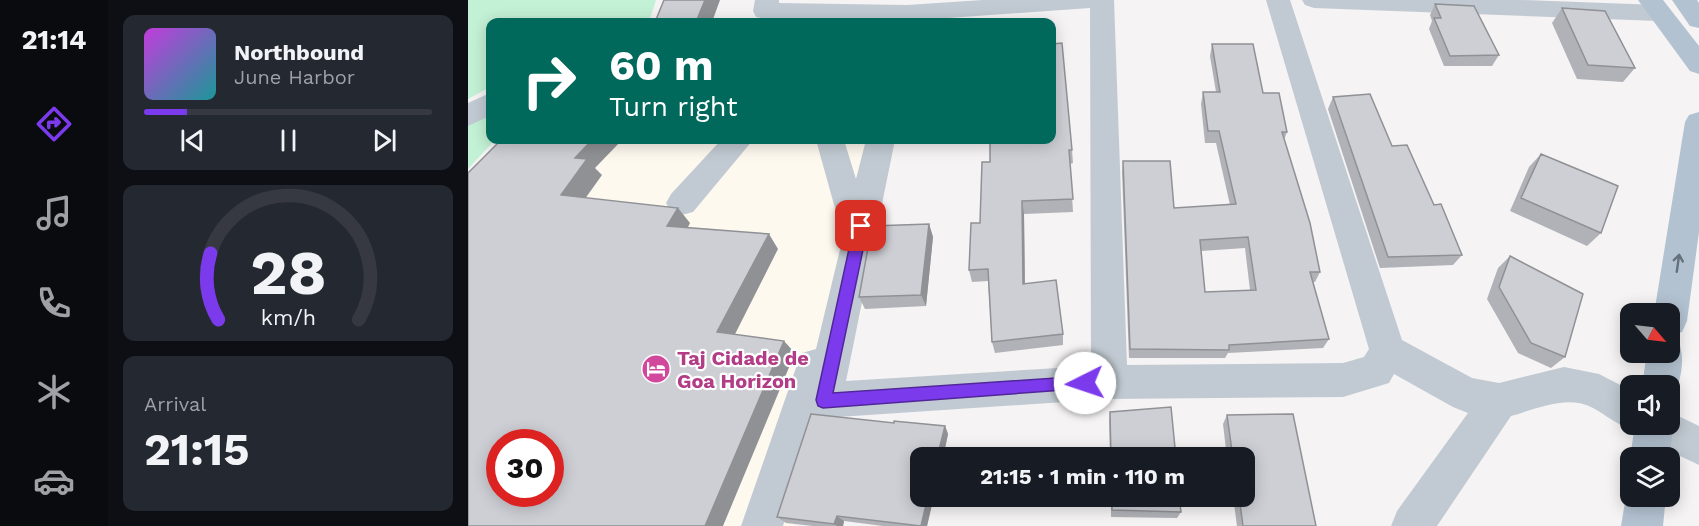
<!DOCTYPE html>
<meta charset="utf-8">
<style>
:root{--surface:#171b24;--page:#242831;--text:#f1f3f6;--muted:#9ea1a6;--line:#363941;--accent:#7c3aed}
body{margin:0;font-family:"Work Sans",sans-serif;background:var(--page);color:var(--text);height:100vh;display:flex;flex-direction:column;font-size:22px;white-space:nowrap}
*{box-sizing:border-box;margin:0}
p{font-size:20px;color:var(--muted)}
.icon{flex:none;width:33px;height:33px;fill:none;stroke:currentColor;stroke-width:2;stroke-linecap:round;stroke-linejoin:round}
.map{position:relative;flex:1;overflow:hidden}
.side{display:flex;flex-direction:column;gap:15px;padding:15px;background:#0d0f14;width:360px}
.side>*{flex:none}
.hud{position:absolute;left:18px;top:18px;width:570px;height:126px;border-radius:12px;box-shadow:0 3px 15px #0003;background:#00695c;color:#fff;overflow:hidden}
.needle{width:39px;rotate:118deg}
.buttons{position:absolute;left:1152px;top:303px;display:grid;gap:12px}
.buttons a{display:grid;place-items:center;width:60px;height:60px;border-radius:12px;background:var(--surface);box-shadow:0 3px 15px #0003;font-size:30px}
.speed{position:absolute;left:18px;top:429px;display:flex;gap:12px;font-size:30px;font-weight:700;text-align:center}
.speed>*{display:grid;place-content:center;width:78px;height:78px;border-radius:50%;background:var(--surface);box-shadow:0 3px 15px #0003;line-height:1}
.speed .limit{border:9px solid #d22;background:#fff;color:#111}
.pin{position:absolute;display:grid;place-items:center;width:51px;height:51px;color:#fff;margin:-26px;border-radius:12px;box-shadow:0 3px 9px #0006}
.me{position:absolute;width:66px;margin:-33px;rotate:266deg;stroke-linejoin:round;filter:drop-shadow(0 0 4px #0008)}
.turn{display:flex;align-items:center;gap:21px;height:126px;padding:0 24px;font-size:27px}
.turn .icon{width:78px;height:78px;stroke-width:2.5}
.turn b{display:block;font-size:42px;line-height:51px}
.big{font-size:45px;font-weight:700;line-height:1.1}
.side .tile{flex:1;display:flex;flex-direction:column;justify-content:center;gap:9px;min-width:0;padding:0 21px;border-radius:12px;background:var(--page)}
.side .dial{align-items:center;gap:0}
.dial svg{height:156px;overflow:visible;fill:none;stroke:var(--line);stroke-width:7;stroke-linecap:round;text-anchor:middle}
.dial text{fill:var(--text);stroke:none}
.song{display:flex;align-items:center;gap:18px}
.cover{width:72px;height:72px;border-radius:9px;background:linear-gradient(135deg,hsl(290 70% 55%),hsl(180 70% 35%))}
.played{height:6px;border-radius:3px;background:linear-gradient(90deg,var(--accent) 15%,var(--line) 15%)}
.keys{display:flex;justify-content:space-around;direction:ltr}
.trip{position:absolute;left:442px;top:447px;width:345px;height:60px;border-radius:12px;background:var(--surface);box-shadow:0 3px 15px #0003;font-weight:700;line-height:60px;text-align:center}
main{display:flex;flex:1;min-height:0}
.dock{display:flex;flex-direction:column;width:108px;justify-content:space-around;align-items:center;background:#090b0e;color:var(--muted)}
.dock .icon{width:42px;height:42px}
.dock .selected{color:var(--accent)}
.dock b{font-size:27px;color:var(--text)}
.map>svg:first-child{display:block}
.commercial{fill:#fdf9ef;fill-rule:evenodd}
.green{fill:#c3f1d5}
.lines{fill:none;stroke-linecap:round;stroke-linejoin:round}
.minor{fill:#c1cad2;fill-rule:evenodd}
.major{fill:#b3c2d1;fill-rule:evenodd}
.wall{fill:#b0b2b7;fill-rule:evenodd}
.shaded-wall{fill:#909195}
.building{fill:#cdcfd5;stroke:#909195;stroke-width:1.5;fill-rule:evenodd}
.oneway{stroke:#64717d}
.route{fill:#7c3aed;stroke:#51269a;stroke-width:1.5}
.labels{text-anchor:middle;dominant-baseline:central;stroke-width:4.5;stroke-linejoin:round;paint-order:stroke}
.hotel-label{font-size:20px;font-weight:bold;fill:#b23c85;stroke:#fff;text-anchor:start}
</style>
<main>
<nav class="dock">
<b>21:14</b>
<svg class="icon selected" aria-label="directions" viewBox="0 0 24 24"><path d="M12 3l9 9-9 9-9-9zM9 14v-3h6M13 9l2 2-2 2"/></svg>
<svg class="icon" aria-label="music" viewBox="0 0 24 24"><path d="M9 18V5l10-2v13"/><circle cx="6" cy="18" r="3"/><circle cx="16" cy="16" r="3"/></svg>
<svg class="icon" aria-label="phone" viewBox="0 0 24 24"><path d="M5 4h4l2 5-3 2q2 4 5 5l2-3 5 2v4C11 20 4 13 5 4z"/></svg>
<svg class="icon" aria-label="climate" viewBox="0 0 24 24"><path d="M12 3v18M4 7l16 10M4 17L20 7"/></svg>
<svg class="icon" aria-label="car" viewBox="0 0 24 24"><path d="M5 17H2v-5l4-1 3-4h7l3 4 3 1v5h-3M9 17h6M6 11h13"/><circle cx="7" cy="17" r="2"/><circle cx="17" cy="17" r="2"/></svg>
</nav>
<section class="side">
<div class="tile">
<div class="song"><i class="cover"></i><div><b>Northbound</b><p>June Harbor</p></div></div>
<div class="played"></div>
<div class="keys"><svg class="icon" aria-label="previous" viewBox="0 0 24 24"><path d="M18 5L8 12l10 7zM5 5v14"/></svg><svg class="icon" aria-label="pause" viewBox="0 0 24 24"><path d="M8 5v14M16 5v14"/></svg><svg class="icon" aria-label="next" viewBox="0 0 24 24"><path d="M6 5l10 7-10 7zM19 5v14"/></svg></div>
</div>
<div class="tile dial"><svg viewBox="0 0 100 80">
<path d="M14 69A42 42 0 1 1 86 69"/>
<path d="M14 69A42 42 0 0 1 10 35" stroke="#7c3aed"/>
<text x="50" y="56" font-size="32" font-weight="700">28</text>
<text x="50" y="72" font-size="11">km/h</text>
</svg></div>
<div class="tile"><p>Arrival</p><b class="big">21:15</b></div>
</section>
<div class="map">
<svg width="1231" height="526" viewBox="0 0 1231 526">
<rect width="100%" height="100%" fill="#f5f3f3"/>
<path class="commercial" d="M 44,140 L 415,140 L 399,296 L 325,526 L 0,526 L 0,188 ZM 32,442 L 82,442 L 82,494 L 32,494 Z"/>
<path class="green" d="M 0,0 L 188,0 L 181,22 L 22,22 L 22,87 L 0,99 Z
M 22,113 L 22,140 L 26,140 L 25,142 L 0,169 L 0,125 Z"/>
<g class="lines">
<path class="minor" d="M 287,0 L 311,0 L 311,3 L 439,5 L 515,0 L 646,0 L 659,365 L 875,363 L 896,357 L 901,349 L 798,0 L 822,0 L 934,340 L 1004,378 L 1031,383 L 1096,367 L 1131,374 L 1162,390 L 1162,424 L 1202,424 L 1202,412 L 1231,426 L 1231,465 L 1172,437 L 1167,427 L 1162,429 C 1148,424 1138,415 1125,408 C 1099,394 1069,409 1043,416 L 969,526 L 923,526 L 929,511 L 1000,413 L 985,407 L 926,374 L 921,383 L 875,397 L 641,399 L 355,418 L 349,416 L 315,526 L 273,526 L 329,365 L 334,353 L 348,349 L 375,237 L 348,140 L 376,140 L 388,179 L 398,140 L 427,140 L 378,381 L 623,366 L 622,8 L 439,21 L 297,19 L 288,17 L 285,11 Z
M 834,0 L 1053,0 L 1190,5 L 1199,7 L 1202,13 L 1199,19 L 1190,21 L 846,8 L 837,5 Z
M 22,93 L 22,116 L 0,126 L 0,103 Z
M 253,140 L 285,140 L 225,212 L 214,215 L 203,212 L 198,203 L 203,194 Z"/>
<path class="major" d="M 1170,0 L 1195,0 L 1231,46 L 1231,74 L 1222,71 Z
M 1204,0 L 1229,0 L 1231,3 L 1231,28 L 1222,26 Z
M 1231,112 L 1231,232 L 1219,321 L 1214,332 L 1202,336 L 1202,314 L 1186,314 L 1217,122 L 1221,115 Z
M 1202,337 L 1210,340 C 1218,358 1213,380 1205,398 L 1202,400 L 1202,386 L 1174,386 L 1179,352 L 1202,352 Z
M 1202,416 L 1205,424 L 1202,458 L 1162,458 L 1167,424 L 1202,424 Z
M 1162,485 L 1162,496 L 1198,496 L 1195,526 L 1153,526 L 1158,496 Z"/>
</g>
<path class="wall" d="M 967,4 L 1031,55 L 1024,66 L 976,66 L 961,29 L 964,21 L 962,15 Z
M 1094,8 L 1167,68 L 1155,82 L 1109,79 L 1084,23 Z
M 744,44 L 795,93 L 819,132 L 816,140 L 852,272 L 847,282 L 845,282 L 861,339 L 855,348 L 760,353 L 757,358 L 661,358 L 654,172 L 655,161 L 706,208 L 762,205 L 748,143 L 737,143 L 733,104 L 735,92 L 748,92 L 742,56 ZM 777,248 L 782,290 L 737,292 L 733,251 Z
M 865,97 L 924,146 L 966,205 L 994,255 L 985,265 L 912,268 L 860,109 Z
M 604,150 L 605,163 L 602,164 L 605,212 L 556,214 L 557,284 L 595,334 L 595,345 L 527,353 L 524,342 L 520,281 L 504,282 L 501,270 L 512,223 L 522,162 Z
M 1073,154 L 1133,233 L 1119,246 L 1042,211 L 1061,167 Z
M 461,224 L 465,237 L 458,306 L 397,309 L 391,297 Z
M 1042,256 L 1097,357 L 1083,368 L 1050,353 L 1019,299 L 1030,268 Z
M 642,412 L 708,458 L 642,458 L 641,421 Z
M 759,415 L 848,526 L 769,526 L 765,496 L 777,496 L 777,458 L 759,458 L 755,424 Z
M 426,423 L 477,426 L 480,434 L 475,458 L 453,458 L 453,496 L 466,496 L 459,526 L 415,526 L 376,521 L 375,526 L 345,526 L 318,523 L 309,517 Z
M 643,496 L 711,496 L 713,512 L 709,518 L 643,517 Z"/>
<path class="shaded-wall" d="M 237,0 L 252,0 L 244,22 L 228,22 Z
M 124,140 L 154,140 L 127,168 L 134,175 L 109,210 L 93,195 L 107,158 Z
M 554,201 L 556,214 L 557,296 L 555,284 Z
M 210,208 L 222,223 L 213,241 L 199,226 Z
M 461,224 L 465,237 L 458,306 L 453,295 Z
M 301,234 L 310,249 L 262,344 L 249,332 Z
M 316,341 L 327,353 L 255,526 L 237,526 Z
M 477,426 L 480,434 L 475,458 L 469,458 Z
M 460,496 L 466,496 L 459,526 L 453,526 Z
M 369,516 L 376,521 L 375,526 L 369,526 L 366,524 Z"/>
<path class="building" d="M 196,0 L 237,0 L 228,22 L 187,22 Z
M 967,4 L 1006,6 L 1031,55 L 982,56 L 966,18 L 973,18 Z
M 1094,8 L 1137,11 L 1167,68 L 1120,65 Z
M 594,43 L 604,150 L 601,150 L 605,199 L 554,201 L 555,284 L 588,280 L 595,334 L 524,342 L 520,269 L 501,270 L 503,223 L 512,223 L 514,162 L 522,162 L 522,140 L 584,140 L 584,44 Z
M 744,44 L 785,44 L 795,93 L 811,93 L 819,132 L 814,132 L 842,223 L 852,272 L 842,272 L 861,339 L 761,345 L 761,350 L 662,349 L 655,161 L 702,161 L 706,208 L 768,204 L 751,131 L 740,131 L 735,92 L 752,92 ZM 780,237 L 788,290 L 737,292 L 732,240 Z
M 902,94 L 924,146 L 939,145 L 966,205 L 973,204 L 994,255 L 920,257 L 865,97 Z
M 33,140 L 124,140 L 107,158 L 119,159 L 93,195 L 210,208 L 199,226 L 301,234 L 249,332 L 316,341 L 237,526 L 0,526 L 0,173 ZM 32,442 L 82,442 L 82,494 L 32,494 Z
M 1073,154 L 1150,186 L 1133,233 L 1053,198 Z
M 461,224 L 453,295 L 391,297 L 404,226 Z
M 1042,256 L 1115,294 L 1097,357 L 1063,343 L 1031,287 Z
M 703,407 L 708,458 L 643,458 L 642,412 Z
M 343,414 L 426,423 L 426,421 L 477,426 L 469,458 L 453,458 L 453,496 L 460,496 L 453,526 L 369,516 L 366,524 L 309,517 Z
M 825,414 L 848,526 L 775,526 L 771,496 L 777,496 L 777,458 L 765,458 L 759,415 Z
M 644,496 L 711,496 L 713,512 L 644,510 Z"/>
<defs><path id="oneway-shaft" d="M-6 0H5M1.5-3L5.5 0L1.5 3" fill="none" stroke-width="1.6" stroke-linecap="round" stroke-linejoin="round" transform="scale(1.5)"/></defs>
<use class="oneway" href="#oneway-shaft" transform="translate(1210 263) rotate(-82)"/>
<path class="route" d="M 393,221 L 400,226 L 365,393 L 617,376 L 623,378 L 625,383 L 623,388 L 355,408 L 350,406 L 348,400 L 386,226 Z"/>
<defs>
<g id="hotel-disc" transform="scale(1.5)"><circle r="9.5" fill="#d1479c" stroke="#fff"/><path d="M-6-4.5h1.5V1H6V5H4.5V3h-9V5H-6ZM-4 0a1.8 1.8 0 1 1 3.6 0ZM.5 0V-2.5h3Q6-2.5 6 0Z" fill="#fff"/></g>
</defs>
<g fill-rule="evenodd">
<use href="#hotel-disc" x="188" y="369"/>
</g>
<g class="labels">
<g class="hotel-label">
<text x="209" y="358">Taj Cidade de<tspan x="209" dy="23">Goa Horizon</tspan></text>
</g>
</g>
</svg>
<div class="buttons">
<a><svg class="needle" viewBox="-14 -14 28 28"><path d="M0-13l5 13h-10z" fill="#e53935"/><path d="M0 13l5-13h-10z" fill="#9ea1a6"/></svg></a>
<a><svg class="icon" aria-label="sound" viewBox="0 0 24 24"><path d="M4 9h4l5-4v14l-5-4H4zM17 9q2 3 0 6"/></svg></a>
<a><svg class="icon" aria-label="layers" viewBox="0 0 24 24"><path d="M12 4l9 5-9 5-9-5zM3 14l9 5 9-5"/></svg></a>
</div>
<div class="speed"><div class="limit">30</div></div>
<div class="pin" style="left:393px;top:226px;background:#d93025"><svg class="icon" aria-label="arrive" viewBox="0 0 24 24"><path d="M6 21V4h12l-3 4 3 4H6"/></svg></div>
<svg class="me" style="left:617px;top:383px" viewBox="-20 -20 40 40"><circle r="19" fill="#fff"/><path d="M0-13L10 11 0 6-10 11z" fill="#7c3aed"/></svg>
<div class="trip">21:15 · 1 min · 110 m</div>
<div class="hud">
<div class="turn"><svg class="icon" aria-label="right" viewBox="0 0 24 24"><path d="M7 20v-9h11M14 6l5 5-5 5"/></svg><div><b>60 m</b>Turn right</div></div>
</div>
</div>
</main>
